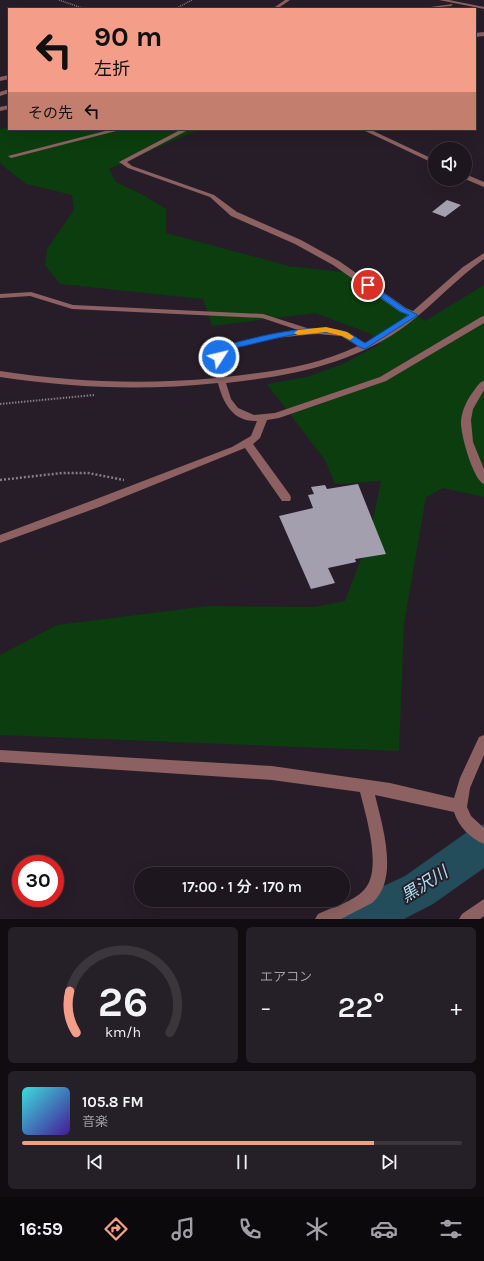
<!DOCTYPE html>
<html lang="ja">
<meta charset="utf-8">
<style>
:root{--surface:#1d161e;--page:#251f27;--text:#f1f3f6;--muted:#a09fa4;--line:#3b353c;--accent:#f49e89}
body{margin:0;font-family:Karla,"Noto Sans JP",sans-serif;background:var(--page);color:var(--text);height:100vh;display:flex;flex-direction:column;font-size:15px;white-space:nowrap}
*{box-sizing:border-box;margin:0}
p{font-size:13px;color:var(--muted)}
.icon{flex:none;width:22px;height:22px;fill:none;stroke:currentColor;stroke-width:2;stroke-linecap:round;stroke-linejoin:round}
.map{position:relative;height:919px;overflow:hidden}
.details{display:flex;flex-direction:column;gap:8px;padding:8px;background:#100c10;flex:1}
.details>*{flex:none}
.guide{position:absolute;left:8px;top:8px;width:468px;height:122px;border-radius:0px;box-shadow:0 4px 16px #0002,0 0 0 1px var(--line);background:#f49e89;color:#111;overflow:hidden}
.tools{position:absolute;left:428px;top:142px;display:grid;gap:8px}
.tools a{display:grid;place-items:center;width:44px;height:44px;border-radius:50%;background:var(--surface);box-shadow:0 4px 16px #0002,0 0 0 1px var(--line);font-size:20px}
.speed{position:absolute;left:12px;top:855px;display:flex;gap:8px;font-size:20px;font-weight:700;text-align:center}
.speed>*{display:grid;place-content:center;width:52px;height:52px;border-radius:50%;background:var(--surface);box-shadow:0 4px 16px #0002,0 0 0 1px var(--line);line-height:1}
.speed .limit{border:6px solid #d22;background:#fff;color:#111}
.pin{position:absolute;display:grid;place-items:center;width:34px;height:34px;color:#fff;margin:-17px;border:2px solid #fff;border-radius:50%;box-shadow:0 1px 4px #0007}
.me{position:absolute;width:44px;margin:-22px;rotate:55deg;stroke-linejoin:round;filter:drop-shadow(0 0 3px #0008)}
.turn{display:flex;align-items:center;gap:14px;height:84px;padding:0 20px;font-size:18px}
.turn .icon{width:52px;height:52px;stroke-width:2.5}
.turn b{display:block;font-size:28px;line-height:34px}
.then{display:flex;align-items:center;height:38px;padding:0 20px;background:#0003;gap:8px;font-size:15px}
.big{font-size:30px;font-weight:600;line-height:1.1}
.details .tile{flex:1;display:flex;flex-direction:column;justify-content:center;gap:6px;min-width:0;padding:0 14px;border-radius:6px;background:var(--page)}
.details .dial{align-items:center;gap:0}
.dial svg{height:104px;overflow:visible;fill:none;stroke:var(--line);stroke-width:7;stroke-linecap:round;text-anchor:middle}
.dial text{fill:var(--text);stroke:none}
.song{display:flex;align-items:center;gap:12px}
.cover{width:48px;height:48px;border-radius:6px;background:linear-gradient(135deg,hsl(180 70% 55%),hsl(260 70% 35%))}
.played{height:4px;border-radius:2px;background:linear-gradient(90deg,var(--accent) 80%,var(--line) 80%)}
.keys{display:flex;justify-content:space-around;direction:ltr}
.heat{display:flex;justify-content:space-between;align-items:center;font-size:22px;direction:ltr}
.details .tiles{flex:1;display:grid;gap:8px;grid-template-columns:1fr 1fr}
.tile:last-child{grid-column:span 2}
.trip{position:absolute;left:134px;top:867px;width:216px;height:40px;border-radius:20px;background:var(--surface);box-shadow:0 4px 16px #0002,0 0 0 1px var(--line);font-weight:600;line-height:40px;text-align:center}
.tabs{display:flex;height:64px;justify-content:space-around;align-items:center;background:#0c090c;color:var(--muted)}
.tabs .icon{width:28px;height:28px}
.tabs .on{color:var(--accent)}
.tabs b{font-size:18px;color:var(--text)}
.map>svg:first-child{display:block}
.green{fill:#0b3d0e}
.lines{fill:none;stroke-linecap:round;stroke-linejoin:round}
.river{fill:#234d5a;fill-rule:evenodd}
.building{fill:#a49faf}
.path-far2{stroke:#847b85;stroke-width:1.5;stroke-dasharray:1 1;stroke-linecap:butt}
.path-far1{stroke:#847b85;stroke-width:2;stroke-dasharray:1.5 1.5;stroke-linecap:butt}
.path{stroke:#847b85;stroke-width:2.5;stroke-dasharray:2 2;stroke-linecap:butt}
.minor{fill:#8d6161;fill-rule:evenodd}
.route{fill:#1a73e8;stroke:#114b97}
.slow{fill:#f59e0b}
.labels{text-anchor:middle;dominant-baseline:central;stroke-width:4;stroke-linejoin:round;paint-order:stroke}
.near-water-label{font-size:17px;font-style:italic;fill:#a8e1f3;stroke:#271d28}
</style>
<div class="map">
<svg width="484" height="919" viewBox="0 0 484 919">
<rect width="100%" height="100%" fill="#271d28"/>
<path class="green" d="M 9,127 L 9,129 L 200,129 L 109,169 L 116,182 L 143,195 L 166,209 L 166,233 L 289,266 L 351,273 L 425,321 L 484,285 L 484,497 L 443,488 L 426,497 L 404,624 L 399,751 L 0,735 L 0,655 L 57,625 L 208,606 L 315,607 L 345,601 L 370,535 L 381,481 L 335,484 L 325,460 L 267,384 L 307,377 L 345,363 L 380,344 L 371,334 L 315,313 L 212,326 L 203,299 L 60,284 L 45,265 L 47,249 L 74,210 L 72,195 L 26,184 L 2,165 L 0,161 L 0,129 Z"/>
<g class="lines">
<path class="river" d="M 484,824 L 484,868 L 433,904 L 404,919 L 339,919 L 345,904 L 405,876 L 470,830 Z"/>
</g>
<path class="building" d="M 447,200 L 461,205 L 445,217 L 432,212 Z
M 358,484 L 386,554 L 355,559 L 356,562 L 328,568 L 335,583 L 311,589 L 279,516 L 313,508 L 308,495 L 314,494 L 311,487 L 325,485 L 327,489 Z"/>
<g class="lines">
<path class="path-far2" d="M 59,0 L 85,9
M 175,9 L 192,0"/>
<path class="path-far1" d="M 0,404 L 94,395"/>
<path class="path" d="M 0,480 L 62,473 L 88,473 L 124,480"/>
<path class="minor" d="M 285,0 L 290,0 L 277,9 L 272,9 Z
M 439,0 L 449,0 L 484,7 L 484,9 Z
M 453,4 L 451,6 L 421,9 L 423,8 Z
M 484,32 L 484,36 L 475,37 L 475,33 Z
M 9,75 L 9,79 L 0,81 L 0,77 Z
M 9,89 L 9,93 L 0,96 L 0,92 Z
M 9,105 L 9,109 L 0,111 L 0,107 Z
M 113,129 L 124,129 L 11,158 L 8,156 Z
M 182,129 L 190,129 L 127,162 L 132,166 L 214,195 L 237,212 L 301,240 L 339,261 L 406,308 L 413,311 L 463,267 L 484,253 L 484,259 C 457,278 435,303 408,324 C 355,364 291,376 226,383 L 231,399 L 238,408 L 254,415 L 275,413 L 380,377 L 481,317 L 484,316 L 484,323 L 386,381 L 279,418 L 267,420 L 260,438 L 253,444 L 290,495 L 291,498 L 290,501 L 282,501 L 245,448 L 99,507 L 0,543 L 0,535 L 91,501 L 232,447 L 251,436 L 257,421 C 233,422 223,403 218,383 C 142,391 75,388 0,377 L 0,371 C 73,382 142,385 216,378 L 213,366 L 215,357 L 224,346 L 269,335 L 298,330 L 262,318 L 72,309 L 30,296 L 0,298 L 0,294 L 31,292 L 73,305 L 263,314 L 310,329 L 332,329 L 346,332 L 365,343 L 388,330 L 408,315 L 400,312 L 333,265 L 295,244 L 231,216 L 210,197 L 128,168 L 119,162 ZM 318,334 L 341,336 L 358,346 C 316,366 271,372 225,377 C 223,371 220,365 223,359 C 230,341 299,335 318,334 Z
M 361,129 L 369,129 L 435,160 L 435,164 Z
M 465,174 L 484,182 L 484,187 L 465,179 Z
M 484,381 L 484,390 L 473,409 L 471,420 L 473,442 L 484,469 L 484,484 C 473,480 460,433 461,421 C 462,410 467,400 473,392 C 476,388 479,382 484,381 Z
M 484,735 L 484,755 L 470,788 L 467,807 L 471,816 L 484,828 L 484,844 C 471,839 458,826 454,812 L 375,795 C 382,825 400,879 372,903 L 341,919 L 315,919 L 318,914 C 332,907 353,902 364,890 C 383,870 366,816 360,792 L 272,780 L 0,762 L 0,750 L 272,766 L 390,783 L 454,798 L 460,778 L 479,737 Z
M 484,899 L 484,916 L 480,919 L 459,919 L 462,914 Z"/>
</g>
<path class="route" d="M 366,284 L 371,284 L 406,309 L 418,315 L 365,349 C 356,347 349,338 340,335 C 311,326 269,341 239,347 C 229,350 226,357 219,359 L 215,357 L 224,346 L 234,343 C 265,335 317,322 346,332 C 353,334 359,340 365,343 L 409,315 L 401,312 L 366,287 Z"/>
<path class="slow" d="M 326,327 L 347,332 L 354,337 L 350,340 L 342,336 L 326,332 L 298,335 L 294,333 L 298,330 Z"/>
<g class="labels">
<g class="near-water-label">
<text transform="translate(424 884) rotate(-32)">黒沢川</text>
</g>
</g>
</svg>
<div class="tools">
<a><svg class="icon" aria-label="sound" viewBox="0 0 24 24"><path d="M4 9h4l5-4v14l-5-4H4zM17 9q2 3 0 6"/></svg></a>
</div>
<div class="speed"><div class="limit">30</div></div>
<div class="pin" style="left:368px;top:285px;background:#d93025"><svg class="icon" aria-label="arrive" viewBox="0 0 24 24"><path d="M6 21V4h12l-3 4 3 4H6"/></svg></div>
<svg class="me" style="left:219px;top:357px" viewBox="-20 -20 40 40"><circle r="17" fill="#1a73e8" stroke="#fff" stroke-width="3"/><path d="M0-11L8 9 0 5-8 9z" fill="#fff"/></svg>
<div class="trip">17:00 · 1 分 · 170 m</div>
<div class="guide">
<div class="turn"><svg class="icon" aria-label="left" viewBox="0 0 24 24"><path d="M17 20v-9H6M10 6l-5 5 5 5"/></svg><div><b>90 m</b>左折</div></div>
<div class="then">その先<svg class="icon" aria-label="left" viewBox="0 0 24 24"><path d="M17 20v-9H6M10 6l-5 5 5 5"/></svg></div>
</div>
</div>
<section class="details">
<div class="tiles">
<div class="tile dial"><svg viewBox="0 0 100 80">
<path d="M14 69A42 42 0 1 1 86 69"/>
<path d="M14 69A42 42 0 0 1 9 37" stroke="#f49e89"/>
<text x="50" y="56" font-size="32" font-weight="700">26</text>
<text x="50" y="72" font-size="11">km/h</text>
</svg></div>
<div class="tile"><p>エアコン</p>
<div class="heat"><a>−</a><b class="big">22°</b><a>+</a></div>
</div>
<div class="tile">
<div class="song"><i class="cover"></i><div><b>105.8 FM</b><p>音楽</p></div></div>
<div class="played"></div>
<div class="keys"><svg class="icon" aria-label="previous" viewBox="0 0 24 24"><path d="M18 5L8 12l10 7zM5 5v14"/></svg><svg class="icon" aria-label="pause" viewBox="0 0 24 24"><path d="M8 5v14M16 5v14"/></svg><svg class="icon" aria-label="next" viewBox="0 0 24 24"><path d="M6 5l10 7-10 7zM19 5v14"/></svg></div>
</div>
</div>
</section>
<nav class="tabs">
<b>16:59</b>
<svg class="icon on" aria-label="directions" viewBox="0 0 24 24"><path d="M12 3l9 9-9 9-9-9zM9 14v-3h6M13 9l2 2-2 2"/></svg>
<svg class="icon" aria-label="music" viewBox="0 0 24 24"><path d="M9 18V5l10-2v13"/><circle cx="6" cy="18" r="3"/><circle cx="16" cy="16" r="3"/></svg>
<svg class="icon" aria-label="phone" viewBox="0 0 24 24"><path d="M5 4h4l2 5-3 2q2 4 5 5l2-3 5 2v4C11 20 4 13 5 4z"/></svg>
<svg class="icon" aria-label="climate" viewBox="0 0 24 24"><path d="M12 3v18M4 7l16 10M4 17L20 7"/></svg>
<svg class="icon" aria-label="car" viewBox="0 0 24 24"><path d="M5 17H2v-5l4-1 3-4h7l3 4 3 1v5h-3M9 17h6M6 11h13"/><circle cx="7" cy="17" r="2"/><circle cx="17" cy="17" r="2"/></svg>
<svg class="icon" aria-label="filters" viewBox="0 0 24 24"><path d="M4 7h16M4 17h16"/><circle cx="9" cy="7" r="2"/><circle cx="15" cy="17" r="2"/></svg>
</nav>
